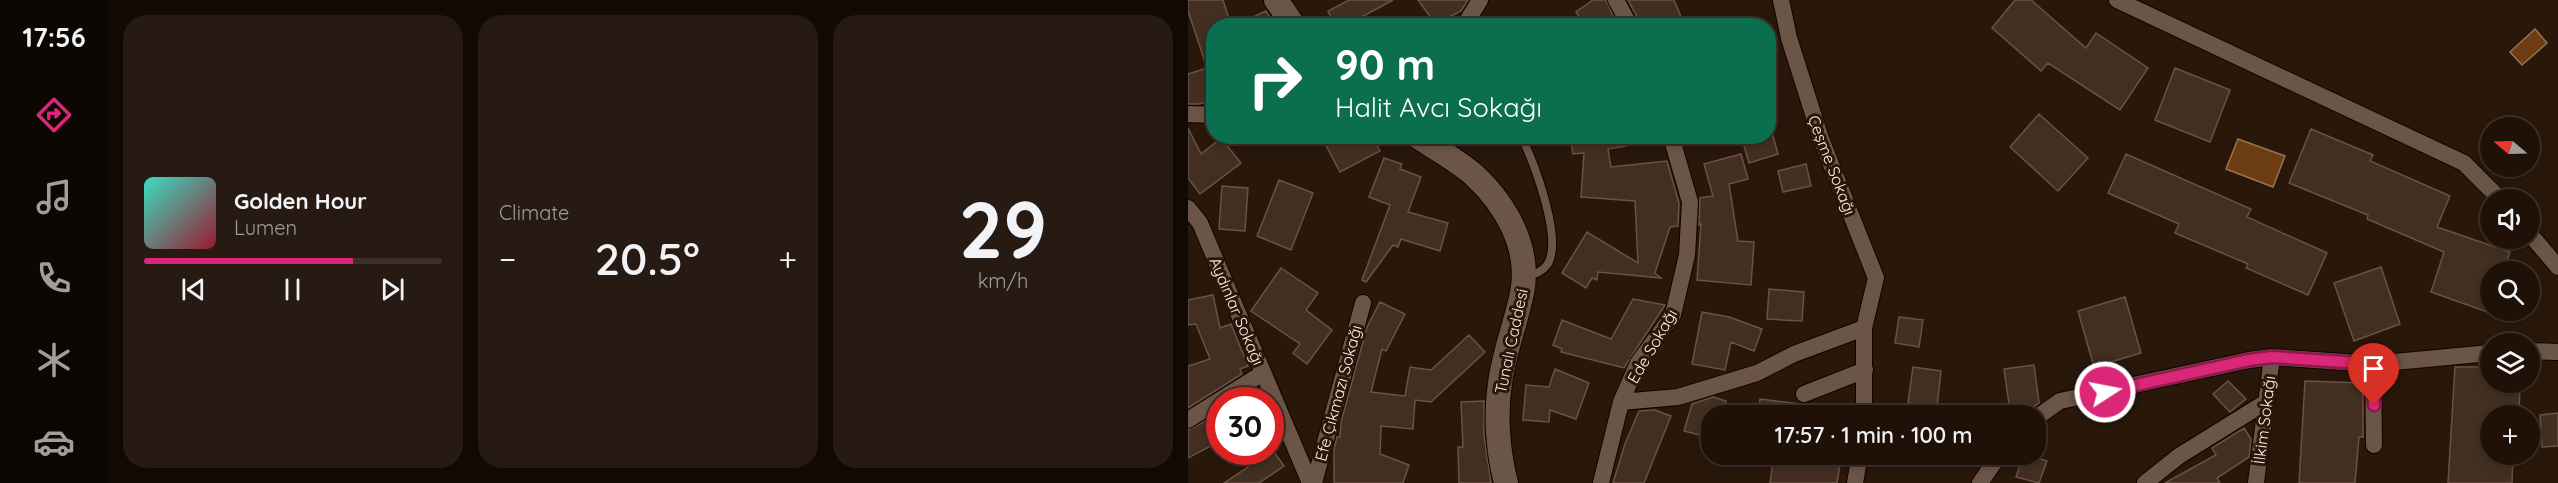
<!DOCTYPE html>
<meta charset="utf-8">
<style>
:root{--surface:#1f1108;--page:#271a12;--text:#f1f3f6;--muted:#a19d9c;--line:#3c3129;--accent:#db2777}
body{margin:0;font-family:Quicksand,sans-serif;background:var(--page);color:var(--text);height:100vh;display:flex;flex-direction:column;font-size:22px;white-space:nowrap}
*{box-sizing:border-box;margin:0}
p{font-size:20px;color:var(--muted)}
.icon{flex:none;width:33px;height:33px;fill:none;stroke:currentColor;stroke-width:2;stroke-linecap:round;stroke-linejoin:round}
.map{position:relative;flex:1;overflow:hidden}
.panel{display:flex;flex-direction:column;gap:15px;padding:15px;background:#110904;width:1080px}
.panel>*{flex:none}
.guide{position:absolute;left:18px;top:18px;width:570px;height:126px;border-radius:24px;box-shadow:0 3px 9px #0003,0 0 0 2px var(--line);background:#0b6e4f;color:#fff;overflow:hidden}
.needle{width:39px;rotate:289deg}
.fabs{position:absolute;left:1292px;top:117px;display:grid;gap:12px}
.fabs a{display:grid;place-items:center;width:60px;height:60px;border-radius:50%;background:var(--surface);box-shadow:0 3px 9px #0003,0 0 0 2px var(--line);font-size:30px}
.speed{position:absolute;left:18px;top:387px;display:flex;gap:12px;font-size:30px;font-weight:700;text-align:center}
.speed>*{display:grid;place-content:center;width:78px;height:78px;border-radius:50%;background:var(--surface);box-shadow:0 3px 9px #0003,0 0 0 2px var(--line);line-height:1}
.speed .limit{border:9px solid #d22;background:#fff;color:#111}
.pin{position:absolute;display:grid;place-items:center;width:51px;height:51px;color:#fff;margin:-62px -26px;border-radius:50% 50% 50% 0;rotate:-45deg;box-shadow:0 0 6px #0007}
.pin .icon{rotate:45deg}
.me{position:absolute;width:66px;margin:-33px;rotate:79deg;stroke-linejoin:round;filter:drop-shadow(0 0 4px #0008)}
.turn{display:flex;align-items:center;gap:21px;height:126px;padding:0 30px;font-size:27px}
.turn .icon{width:78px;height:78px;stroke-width:2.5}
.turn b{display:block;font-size:42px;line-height:51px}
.big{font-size:45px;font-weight:600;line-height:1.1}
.panel .card{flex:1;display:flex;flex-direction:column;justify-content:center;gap:9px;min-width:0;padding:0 21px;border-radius:24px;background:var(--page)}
.panel .dial{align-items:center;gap:0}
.dial b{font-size:78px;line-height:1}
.song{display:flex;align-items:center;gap:18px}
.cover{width:72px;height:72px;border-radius:9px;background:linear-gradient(135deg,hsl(170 70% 55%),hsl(350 70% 35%))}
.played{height:6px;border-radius:3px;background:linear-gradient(90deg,var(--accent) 70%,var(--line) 70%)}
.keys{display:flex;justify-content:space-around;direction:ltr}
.heat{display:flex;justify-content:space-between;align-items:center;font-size:33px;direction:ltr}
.panel .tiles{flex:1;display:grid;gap:15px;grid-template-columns:repeat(3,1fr)}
.trip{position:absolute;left:513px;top:405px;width:345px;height:60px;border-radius:24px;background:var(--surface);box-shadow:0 3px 9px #0003,0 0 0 2px var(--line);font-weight:600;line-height:60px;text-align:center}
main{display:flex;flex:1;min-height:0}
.dock{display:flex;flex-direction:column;width:108px;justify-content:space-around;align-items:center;background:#0c0703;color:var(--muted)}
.dock .icon{width:42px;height:42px}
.dock .active{color:var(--accent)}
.dock b{font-size:27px;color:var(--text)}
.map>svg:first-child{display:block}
.water{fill:#6c3d13;stroke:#987353;stroke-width:1.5}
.building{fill:#422f21;stroke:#685344;stroke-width:1.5}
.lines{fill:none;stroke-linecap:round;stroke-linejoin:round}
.lane-casing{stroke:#110300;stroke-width:10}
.street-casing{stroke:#110300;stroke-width:18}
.secondary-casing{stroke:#110300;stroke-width:26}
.lane{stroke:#6b5546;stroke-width:8}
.street{stroke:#6b5546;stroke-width:16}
.secondary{stroke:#6b5546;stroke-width:24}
.route-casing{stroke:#8e194d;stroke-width:15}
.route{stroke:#db2777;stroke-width:10}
.labels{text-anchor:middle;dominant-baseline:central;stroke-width:6;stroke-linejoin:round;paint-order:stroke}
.street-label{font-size:16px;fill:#fdf0e7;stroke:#29170a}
</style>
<main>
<nav class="dock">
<b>17:56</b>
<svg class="icon active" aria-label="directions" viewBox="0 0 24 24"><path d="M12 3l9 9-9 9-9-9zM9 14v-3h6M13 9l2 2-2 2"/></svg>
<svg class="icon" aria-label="music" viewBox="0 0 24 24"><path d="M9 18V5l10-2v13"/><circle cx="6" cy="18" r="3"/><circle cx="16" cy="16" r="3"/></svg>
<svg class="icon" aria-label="phone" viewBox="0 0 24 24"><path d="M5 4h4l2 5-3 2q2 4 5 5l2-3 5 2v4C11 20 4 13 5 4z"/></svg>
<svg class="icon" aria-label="climate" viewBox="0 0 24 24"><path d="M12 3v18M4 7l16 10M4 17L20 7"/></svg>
<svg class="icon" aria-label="car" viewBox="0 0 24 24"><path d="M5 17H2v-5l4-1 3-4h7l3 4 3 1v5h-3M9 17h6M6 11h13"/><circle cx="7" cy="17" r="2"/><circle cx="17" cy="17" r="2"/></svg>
</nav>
<section class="panel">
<div class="tiles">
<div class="card">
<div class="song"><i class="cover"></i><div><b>Golden Hour</b><p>Lumen</p></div></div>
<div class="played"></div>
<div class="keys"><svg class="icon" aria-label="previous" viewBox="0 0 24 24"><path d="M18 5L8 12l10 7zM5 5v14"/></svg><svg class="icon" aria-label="pause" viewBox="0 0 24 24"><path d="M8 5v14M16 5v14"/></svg><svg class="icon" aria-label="next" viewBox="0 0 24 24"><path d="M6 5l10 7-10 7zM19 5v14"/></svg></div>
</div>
<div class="card"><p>Climate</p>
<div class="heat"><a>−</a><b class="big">20.5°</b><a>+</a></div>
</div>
<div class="card dial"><b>29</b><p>km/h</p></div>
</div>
</section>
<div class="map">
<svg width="1370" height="483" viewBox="0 0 1370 483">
<rect width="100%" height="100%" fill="#29170a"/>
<path class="water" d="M 1347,29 L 1359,43 L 1334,65 L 1322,52 Z
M 1050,139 L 1097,156 L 1085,187 L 1038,169 Z"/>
<path class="building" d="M 0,0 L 35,0 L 42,22 L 26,26 L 26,100 L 11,104 L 0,104 L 0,74 L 19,68 L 0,11 Z
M 161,0 L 205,0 L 157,26 L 147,26 L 140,11 Z
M 230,0 L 280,0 L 273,11 L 263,16 L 267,21 L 266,26 L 249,26 Z
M 405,0 L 418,0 L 426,18 L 415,26 L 397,26 L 388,12 Z
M 440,0 L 486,0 L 497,26 L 454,26 Z
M 827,0 L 843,0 L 898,48 L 908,33 L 960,68 L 932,110 L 860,63 L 853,71 L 804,28 Z
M 78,11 L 88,26 L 46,26 Z
M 987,68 L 1042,90 L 1022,142 L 967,120 Z
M 851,114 L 900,158 L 870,191 L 822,147 Z
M 0,128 L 13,154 L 33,138 L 53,163 L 12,194 L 0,178 Z
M 1123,129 L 1185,155 L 1182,161 L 1262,196 L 1249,227 L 1322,252 L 1315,272 L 1302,272 L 1302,313 L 1243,292 L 1256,252 L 1179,219 L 1180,215 L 1101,183 Z
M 133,136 L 184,136 L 192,151 L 152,172 Z
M 382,136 L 437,136 L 438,146 L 420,149 L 423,167 L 479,161 L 491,203 L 490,226 L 482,227 L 467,273 L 473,278 L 410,272 L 409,280 L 404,278 L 398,288 L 374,273 L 399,232 L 450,263 L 447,201 L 393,197 L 396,153 L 385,154 Z
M 553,136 L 585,136 L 590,154 L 561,163 Z
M 553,154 L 560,179 L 541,184 L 550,241 L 566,242 L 563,285 L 509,280 L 513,224 L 511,225 L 512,198 L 525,196 L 516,164 Z
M 938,154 L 1063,209 L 1059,217 L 1139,253 L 1120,295 L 1058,268 L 1060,264 L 987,233 L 991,224 L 920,193 Z
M 196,158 L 214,164 L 212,169 L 233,177 L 220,212 L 260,223 L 252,251 L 213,239 L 210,247 L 205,245 L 178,282 L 174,280 L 202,205 L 181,197 Z
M 618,164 L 623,186 L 595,192 L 590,171 Z
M 91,180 L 125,193 L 103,250 L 69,236 Z
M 34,186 L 60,188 L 57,231 L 31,229 Z
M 1193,267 L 1212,324 L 1166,341 L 1146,283 Z
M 93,268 L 130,293 L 118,310 L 144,330 L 119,364 L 105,353 L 112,344 L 63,311 Z
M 581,289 L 616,292 L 614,321 L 579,319 Z
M 25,295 L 32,328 L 43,324 L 60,366 L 52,369 L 54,374 L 0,408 L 0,366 L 22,359 L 8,324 L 0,325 L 0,300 Z
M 937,297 L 953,353 L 906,367 L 890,311 Z
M 445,299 L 477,305 L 436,368 L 373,352 L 374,349 L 365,345 L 374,320 L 423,339 Z
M 192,302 L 217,314 L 198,351 L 194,349 L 183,392 L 217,396 L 222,367 L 243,370 L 281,335 L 297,352 L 243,402 L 227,400 L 225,429 L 193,426 L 192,454 L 221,465 L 215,483 L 146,483 L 146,449 L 149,437 L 152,437 L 153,422 L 179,327 Z
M 514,312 L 541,317 L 574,329 L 566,351 L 543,342 L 537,370 L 504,364 Z
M 711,317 L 735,320 L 731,347 L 707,343 Z
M 846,365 L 851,403 L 844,408 L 822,411 L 816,369 Z
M 725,367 L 753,371 L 749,407 L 720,403 Z
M 1267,367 L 1302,367 L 1302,382 L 1332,382 L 1331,416 L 1302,416 L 1302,454 L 1325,454 L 1324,483 L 1260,483 Z
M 367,369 L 401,383 L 388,419 L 362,410 L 361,422 L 335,420 L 338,385 L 361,387 Z
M 1040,381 L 1058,399 L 1042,412 L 1025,394 Z
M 1117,381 L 1175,383 L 1175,437 L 1171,437 L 1167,483 L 1111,483 Z
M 64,392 L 69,400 L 51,400 Z
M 525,397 L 538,401 L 534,416 L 524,416 L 524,438 L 496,431 L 504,404 Z
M 572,399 L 621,405 L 621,416 L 570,416 Z
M 296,401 L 296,435 L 303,483 L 271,483 L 270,447 L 275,447 L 273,402 Z
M 467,410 L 483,416 L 456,483 L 425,483 L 437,444 L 451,411 Z
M 32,413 L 32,441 L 0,458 L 0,430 Z
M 1370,413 L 1370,446 L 1354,447 L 1352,415 Z
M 1056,428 L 1063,439 L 1061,457 L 1029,478 L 1032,483 L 977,483 L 1028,455 L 1024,448 Z
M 63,452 L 86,452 L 96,466 L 71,483 L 36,483 L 60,467 L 55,459 Z
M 586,454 L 654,454 L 649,483 L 582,483 Z
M 836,454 L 859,461 L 851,483 L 828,477 Z"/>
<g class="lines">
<g class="lane-casing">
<path id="lane" d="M 333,136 C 346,162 376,241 359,265 C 354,272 347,274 339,276"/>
</g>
<g class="street-casing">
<path id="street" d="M 428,0 L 442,26
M 593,0 L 601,38 L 633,139 L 688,278 L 676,328 L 676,416
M 929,0 L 1276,163 L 1313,200
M 276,26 L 292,0
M 0,114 L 26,115
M 0,208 L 12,223 L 122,483
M 1341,233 L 1370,267
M 1341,351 L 1370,352
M 1185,364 L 1186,445
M 616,394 L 677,370
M 433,402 L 490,397 L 569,373 L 606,354 L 676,328
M 848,418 L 872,401 L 1061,360 L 1084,357 L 1185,364 L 1302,353
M 0,420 L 75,373
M 126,483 L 175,303
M 413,483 L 433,402 L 450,363 L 485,315 L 499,255 L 502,202 L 483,136
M 667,483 L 672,454
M 792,483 L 812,454
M 957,483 L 991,456 L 1078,402
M 1068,483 L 1084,357"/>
</g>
<g class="secondary-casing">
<path id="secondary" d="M 88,0 L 106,26
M 229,136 C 248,149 269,160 286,175 C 318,205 343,248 334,293 C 328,323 316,352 312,383 C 307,415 310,452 318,483"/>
</g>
<use href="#lane" class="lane"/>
<use href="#street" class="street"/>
<use href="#secondary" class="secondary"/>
</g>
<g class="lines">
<g class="route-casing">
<path id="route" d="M 917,392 L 1061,360 L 1084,357 L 1185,364 L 1186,405"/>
</g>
<use href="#route" class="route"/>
</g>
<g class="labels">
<g class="street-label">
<text transform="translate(644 165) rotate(69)">Çeşme Sokağı</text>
<text transform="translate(49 311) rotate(67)">Aydınlar Sokağı</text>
<text transform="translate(323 341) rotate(-78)">Tunalı Caddesi</text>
<text transform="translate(464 346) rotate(-60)">Ede Sokağı</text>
<text transform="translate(150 393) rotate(-75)">Efe Çıkmazı Sokağı</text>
<text transform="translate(1076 420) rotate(-83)">İlkim Sokağı</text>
</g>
</g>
</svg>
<div class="fabs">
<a><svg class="needle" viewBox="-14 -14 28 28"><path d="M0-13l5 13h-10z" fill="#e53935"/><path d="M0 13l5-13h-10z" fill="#a19d9c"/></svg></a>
<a><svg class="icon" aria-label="sound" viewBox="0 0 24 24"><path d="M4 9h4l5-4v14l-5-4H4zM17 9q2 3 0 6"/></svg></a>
<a><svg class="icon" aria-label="search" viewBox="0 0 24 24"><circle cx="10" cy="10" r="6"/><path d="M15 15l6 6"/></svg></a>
<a><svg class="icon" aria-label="layers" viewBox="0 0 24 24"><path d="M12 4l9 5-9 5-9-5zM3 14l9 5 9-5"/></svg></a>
<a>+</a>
</div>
<div class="speed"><div class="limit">30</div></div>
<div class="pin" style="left:1186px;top:405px;background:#d93025"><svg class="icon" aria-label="arrive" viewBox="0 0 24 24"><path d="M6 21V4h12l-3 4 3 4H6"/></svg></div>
<svg class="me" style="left:917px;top:392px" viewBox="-20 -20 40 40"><circle r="17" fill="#db2777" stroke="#fff" stroke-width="3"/><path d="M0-11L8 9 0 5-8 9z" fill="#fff"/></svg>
<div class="trip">17:57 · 1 min · 100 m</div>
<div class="guide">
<div class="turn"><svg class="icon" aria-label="right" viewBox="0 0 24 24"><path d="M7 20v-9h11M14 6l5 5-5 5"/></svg><div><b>90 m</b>Halit Avcı Sokağı</div></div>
</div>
</div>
</main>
